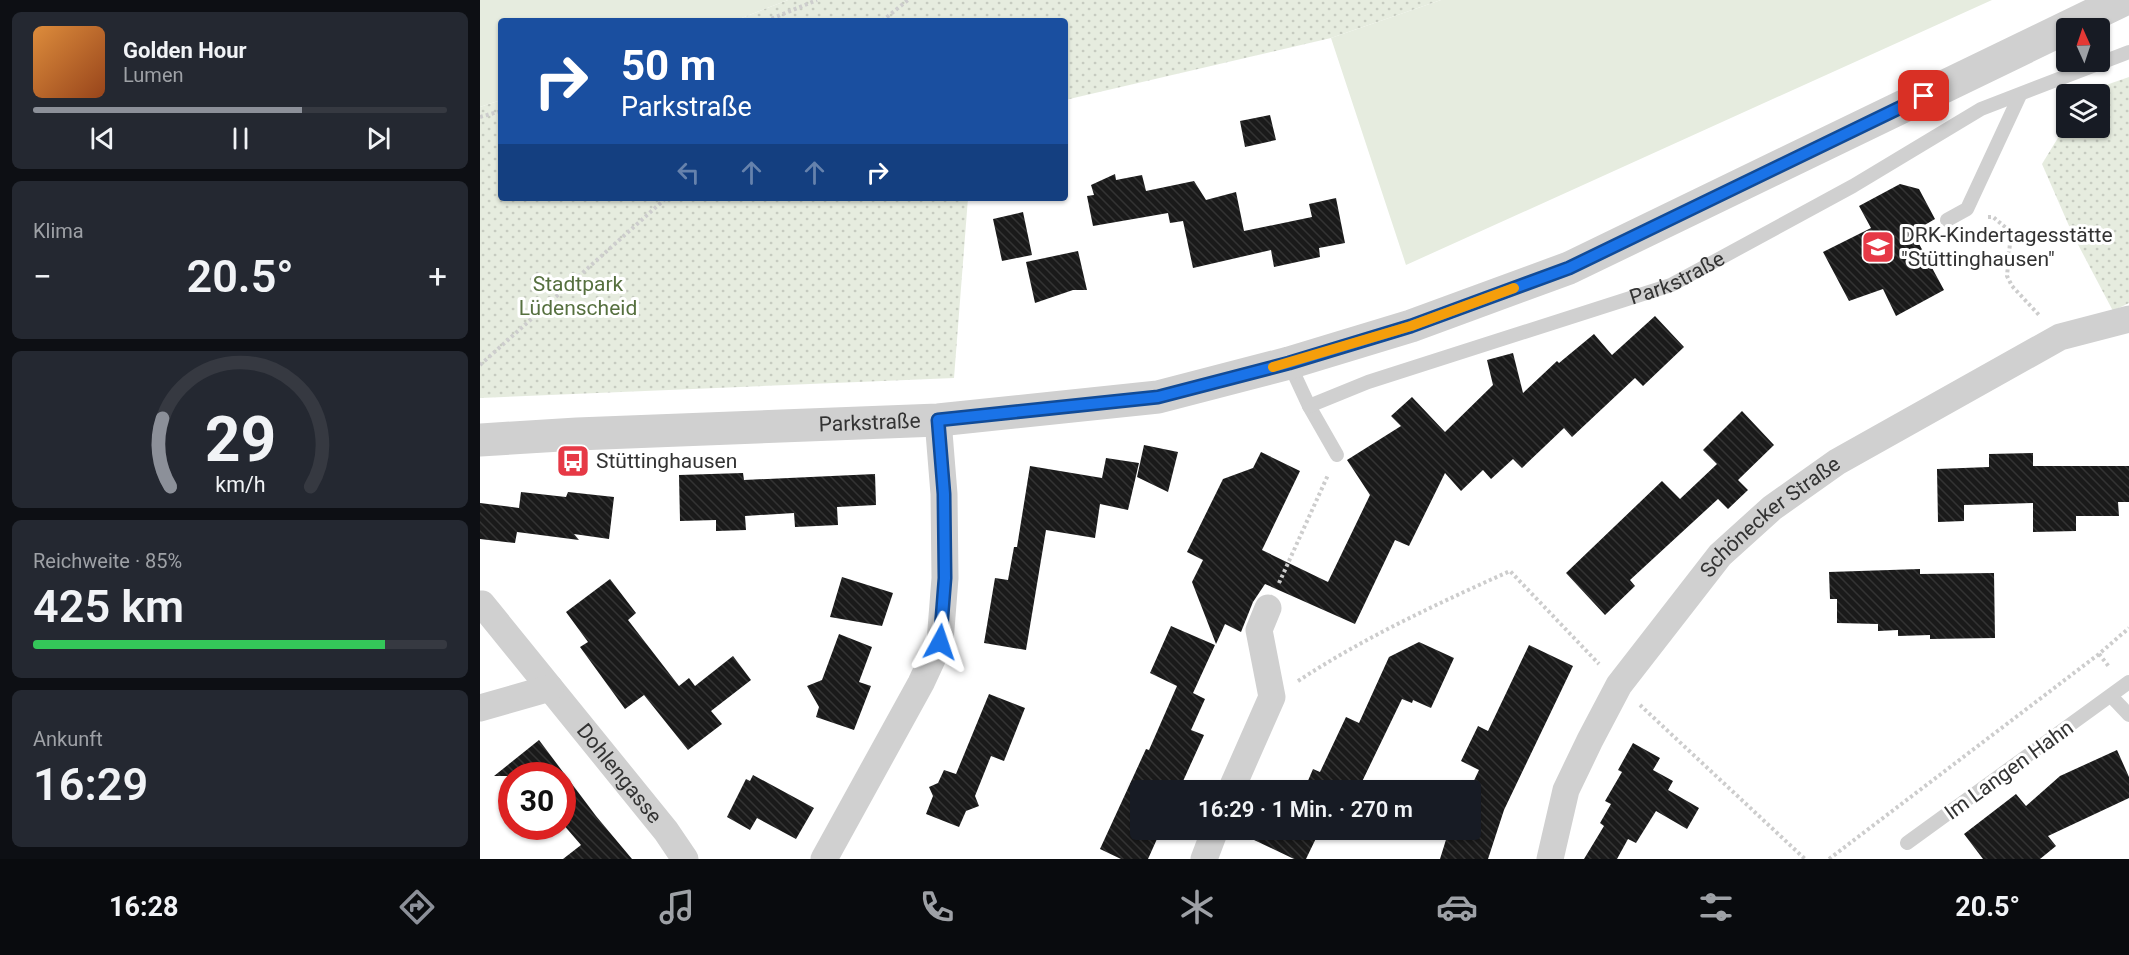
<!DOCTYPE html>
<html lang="de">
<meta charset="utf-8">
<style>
:root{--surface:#171b24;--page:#242831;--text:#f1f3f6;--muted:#9ea1a6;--line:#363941;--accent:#8c9099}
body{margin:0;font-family:Roboto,sans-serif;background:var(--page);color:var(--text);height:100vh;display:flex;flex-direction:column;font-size:22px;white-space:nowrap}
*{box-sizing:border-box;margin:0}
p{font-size:20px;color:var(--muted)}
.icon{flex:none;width:33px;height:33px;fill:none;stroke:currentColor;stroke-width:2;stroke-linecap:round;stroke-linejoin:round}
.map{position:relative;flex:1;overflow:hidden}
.sheet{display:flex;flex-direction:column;gap:12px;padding:12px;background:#0d0f14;width:480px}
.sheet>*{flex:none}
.hud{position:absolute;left:18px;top:18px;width:570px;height:183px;border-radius:6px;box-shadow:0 2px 4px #0004;background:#1a4fa0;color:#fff;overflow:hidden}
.needle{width:39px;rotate:357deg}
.tools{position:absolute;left:1576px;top:18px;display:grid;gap:12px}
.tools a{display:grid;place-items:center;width:54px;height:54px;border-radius:6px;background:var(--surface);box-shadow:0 2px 4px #0004;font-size:30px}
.speed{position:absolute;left:18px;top:762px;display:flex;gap:12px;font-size:30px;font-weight:700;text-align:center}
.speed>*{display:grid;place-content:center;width:78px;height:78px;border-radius:50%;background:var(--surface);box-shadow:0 2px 4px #0004;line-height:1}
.speed .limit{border:9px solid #d22;background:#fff;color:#111}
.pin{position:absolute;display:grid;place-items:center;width:51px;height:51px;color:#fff;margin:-26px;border-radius:12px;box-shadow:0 3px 9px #0006}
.me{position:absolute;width:66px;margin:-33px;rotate:5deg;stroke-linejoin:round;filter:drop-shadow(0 0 4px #0008)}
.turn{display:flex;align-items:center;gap:21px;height:126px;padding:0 24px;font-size:27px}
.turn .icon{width:78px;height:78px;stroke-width:2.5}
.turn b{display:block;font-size:42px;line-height:51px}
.lanes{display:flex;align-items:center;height:57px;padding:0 24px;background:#0003;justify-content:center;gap:30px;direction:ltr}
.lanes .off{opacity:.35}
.big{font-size:45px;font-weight:600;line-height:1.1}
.sheet .card{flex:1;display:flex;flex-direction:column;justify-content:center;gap:9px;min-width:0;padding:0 21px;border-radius:9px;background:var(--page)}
.sheet .dial{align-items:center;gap:0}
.dial svg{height:156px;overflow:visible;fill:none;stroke:var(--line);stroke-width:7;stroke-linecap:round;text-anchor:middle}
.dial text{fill:var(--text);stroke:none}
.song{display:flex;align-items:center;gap:18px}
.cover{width:72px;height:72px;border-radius:9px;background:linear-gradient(135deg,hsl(30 70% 55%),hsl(20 70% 35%))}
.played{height:6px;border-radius:3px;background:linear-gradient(90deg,var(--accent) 65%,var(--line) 65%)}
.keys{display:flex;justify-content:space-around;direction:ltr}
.heat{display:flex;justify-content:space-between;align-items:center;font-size:33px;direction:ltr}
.charge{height:9px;border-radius:4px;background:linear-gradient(90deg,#34c759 85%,var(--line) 0)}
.trip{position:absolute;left:650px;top:780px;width:351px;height:60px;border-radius:6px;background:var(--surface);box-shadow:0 2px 4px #0004;font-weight:600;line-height:60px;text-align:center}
.dock{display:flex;height:96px;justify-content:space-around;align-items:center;background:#090b0e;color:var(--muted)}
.dock .icon{width:42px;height:42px}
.dock .current{color:var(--accent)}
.dock b{font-size:27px;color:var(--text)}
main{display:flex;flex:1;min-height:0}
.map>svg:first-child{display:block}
.green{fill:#e6ecdf}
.park{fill:url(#park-dots)}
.building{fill:url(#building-back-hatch)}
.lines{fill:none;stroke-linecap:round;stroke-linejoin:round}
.path{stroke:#cdcdcd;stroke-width:4;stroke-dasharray:3 3;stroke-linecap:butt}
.service{stroke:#d0d0d0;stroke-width:14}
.minor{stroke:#d0d0d0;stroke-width:27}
.tertiary{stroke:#d0d0d0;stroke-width:33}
.route-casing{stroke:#114b97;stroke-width:15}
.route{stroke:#1a73e8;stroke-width:10}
.slow{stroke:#f59e0b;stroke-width:10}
.labels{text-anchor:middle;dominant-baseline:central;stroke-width:6;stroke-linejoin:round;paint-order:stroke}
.poi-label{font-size:21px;fill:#333;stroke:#fff;text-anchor:start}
.street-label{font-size:21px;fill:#333;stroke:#fff}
.park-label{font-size:21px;fill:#56703f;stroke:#fff}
</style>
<main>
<section class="sheet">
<div class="card">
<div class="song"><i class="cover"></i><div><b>Golden Hour</b><p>Lumen</p></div></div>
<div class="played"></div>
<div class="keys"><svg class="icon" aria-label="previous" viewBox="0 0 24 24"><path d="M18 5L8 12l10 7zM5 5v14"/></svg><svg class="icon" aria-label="pause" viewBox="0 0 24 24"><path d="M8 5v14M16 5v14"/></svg><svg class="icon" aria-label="next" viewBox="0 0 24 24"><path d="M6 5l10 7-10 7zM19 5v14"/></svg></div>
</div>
<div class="card"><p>Klima</p>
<div class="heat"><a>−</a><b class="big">20.5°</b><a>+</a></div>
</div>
<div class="card dial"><svg viewBox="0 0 100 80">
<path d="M14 69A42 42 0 1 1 86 69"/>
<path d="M14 69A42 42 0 0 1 10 34" stroke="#8c9099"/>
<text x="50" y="56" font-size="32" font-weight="700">29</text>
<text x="50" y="72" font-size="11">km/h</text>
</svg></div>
<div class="card"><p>Reichweite · 85%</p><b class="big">425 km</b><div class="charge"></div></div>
<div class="card"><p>Ankunft</p><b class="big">16:29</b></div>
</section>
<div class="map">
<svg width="1649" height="859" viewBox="0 0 1649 859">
<defs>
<pattern id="park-dots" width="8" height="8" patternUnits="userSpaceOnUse" patternTransform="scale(1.5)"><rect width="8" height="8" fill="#e6ecdf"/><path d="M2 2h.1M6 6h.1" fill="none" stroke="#c6cbc0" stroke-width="1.8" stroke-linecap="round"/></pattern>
<pattern id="building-back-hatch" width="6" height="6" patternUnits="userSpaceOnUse" patternTransform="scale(1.5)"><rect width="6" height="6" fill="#1a1a1a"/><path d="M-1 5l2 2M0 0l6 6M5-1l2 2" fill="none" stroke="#333"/></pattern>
</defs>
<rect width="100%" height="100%" fill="#fff"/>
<path class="green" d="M 0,0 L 308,0 L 254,21 L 21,21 L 21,100 L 0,107 Z
M 961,0 L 1512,0 L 926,265 L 851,38 Z"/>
<path class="park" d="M 308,0 L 961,0 L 851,38 L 585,100 L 585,21 L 254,21 Z
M 1649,77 L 1649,303 L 1633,311 L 1593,235 L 1562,164 L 1587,123 L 1587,128 L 1620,128 L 1620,94 L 1605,94 L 1606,92 Z
M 21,100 L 21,198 L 488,198 L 474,378 L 0,398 L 0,107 Z"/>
<path class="building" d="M 790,115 L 796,140 L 765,147 L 760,121 Z
M 635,174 L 636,180 L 662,175 L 666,191 L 714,181 L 726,200 L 756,192 L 764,231 L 832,217 L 829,204 L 856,198 L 865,243 L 839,248 L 840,257 L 794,267 L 791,250 L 713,268 L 703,221 L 690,223 L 688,213 L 613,226 L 607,196 L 614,195 L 611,185 Z
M 1420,184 L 1439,189 L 1455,219 L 1443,226 L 1449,237 L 1438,242 L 1464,290 L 1416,316 L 1403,289 L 1369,301 L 1343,252 L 1391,228 L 1379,206 Z
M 543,212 L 552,255 L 522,261 L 513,219 Z
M 598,251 L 607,290 L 593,290 L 555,303 L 546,262 Z
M 1175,316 L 1204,347 L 1163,386 L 1155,378 L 1092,437 L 1084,428 L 1042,468 L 1033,459 L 1011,479 L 1003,470 L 981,491 L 965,473 L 929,546 L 915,540 L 875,624 L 785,584 L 773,602 L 761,632 L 745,624 L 736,644 L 712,582 L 723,560 L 707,552 L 743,479 L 773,468 L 781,452 L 820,471 L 782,550 L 848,582 L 890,495 L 867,460 L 921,426 L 911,416 L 932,397 L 965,432 L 1013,385 L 1007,360 L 1033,353 L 1043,393 L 1077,361 L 1079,363 L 1114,334 L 1132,355 Z
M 1262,411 L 1294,445 L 1258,480 L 1268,490 L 1248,509 L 1238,499 L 1150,580 L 1155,586 L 1125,615 L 1086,573 L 1182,481 L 1200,499 L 1237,464 L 1223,450 Z
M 664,445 L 698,452 L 688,492 L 657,477 Z
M 1553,453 L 1553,466 L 1649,466 L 1649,502 L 1638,502 L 1639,516 L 1596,516 L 1596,531 L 1553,532 L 1553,503 L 1484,505 L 1484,521 L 1458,522 L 1457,469 L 1509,467 L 1509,454 Z
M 626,458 L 659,463 L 648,510 L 620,504 L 615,538 L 566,530 L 546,650 L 504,643 L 515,578 L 528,580 L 534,547 L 537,547 L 550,466 L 622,478 Z
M 263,473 L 264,480 L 395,474 L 396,505 L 357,507 L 358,525 L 315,527 L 314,513 L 265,516 L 266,530 L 236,531 L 236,520 L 200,521 L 199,475 Z
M 41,492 L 86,497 L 88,492 L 134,497 L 129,539 L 94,534 L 99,540 L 37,532 L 35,543 L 0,539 L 0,503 L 39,508 Z
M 1440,569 L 1440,574 L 1514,573 L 1515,638 L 1450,639 L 1450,635 L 1418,636 L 1418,630 L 1398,631 L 1398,624 L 1357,623 L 1357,599 L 1350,599 L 1349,572 Z
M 362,577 L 413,593 L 402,626 L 350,617 Z
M 130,579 L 156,613 L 148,620 L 199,686 L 209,678 L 215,686 L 253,656 L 271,680 L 231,711 L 242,724 L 208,750 L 164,695 L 145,709 L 100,647 L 108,642 L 86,612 Z
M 691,626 L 735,645 L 713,693 L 725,699 L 711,730 L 724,735 L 699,790 L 660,790 L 660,830 L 681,830 L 668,859 L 641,859 L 620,849 L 666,749 L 669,750 L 697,686 L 670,673 Z
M 359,634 L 392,647 L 379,682 L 391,686 L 374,730 L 336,717 L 339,707 L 327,686 L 342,680 Z
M 939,642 L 974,658 L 951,708 L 933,700 L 932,703 L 922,699 L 878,790 L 824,790 L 833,769 L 840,772 L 866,717 L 879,723 L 909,657 Z
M 1049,645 L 1093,666 L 1024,810 L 1008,859 L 960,859 L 969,830 L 990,830 L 990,789 L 999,770 L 981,761 L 998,726 L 1008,731 Z
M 509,694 L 545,708 L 524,761 L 511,756 L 495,796 L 499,806 L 486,811 L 479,827 L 446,814 L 453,796 L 449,787 L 458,783 L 464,770 L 476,774 Z
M 59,740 L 116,816 L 152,859 L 83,859 L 101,845 L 82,823 L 82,776 L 14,776 Z
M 1153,743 L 1180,758 L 1173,770 L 1193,781 L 1188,790 L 1219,808 L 1207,829 L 1176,811 L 1156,843 L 1148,839 L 1137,859 L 1104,859 L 1124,826 L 1120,823 L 1131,804 L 1125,801 L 1142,772 L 1138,770 Z
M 1637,750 L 1649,777 L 1649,798 L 1568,836 L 1576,846 L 1560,859 L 1503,859 L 1484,834 L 1536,794 L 1546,806 L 1580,776 Z
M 273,775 L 334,808 L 316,839 L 277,818 L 270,830 L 247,817 L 266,779 L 270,781 Z
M 753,830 L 840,830 L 826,859 L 814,859 Z"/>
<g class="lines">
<path class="path" d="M 286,21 L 337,0
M 402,21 L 428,0
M 0,117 L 21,111
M 1508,217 L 1513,217 L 1531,232 L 1527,276 L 1532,286 L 1559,315
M 0,365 L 186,198
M 799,583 L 848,475
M 1619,654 L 1630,668
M 818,681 C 885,637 957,604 1030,571 L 1119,664
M 1160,705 L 1325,859
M 1349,859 L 1619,654 L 1649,628"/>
<g class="service">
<path d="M 1467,220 L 1487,209 L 1540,95"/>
<path d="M 809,363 L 829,406 L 857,455"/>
<path id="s1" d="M 829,406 L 888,382 L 1191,285 L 1373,186 L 1501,109 L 1649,52"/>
<path d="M 1631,696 L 1649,715"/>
<path d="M 1427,843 L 1649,682"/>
</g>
<g class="minor">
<path id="s2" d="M 2,604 L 186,831 L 205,859"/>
<path d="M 0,708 L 70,688"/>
<path d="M 751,790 L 792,697 L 779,630 L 788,608"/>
<path d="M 344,859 L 441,683 L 460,642 L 465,578 L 464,494 L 458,420"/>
<path d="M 724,859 L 735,830"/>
<path id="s3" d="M 1070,859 L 1086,790 L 1110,740 L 1139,685 L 1240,555 L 1292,508 L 1357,462 L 1580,337 L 1649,319"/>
</g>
<path class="tertiary" id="s4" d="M 0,440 L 97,434 L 458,420 L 678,397 L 809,363 L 931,326 L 1089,268 L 1643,0"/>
</g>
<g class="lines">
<g class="route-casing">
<path id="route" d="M 460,642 L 465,578 L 464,494 L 458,420 L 678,397 L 809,363 L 931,326 L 1089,268 L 1444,96"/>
</g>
<use href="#route" class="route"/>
<path class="slow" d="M 793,367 L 931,326 L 1034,288"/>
</g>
<defs>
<g id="school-square" transform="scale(1.725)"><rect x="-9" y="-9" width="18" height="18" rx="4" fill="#e63946" stroke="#fff"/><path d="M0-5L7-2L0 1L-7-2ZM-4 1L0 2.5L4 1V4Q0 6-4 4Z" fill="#fff"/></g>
<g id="bus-square" transform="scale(1.725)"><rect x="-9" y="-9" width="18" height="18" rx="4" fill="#e63946" stroke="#fff"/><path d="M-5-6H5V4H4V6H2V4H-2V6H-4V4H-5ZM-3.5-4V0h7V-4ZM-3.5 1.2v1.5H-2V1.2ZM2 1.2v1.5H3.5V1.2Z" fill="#fff"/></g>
</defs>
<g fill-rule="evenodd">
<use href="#school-square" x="1398" y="247"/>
<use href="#bus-square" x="93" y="461"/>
</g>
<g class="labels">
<g class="poi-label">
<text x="1421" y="235">DRK-Kindertagesstätte<tspan x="1421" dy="24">"Stüttinghausen"</tspan></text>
<text x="116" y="461">Stüttinghausen</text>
</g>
<g class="street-label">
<text stroke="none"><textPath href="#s1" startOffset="390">Parkstraße</textPath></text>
<text stroke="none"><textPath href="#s4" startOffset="390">Parkstraße</textPath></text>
<text stroke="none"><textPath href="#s3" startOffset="416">Schönecker Straße</textPath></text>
<text transform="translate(1529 770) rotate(-36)">Im Langen Hahn</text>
<text stroke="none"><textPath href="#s2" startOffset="218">Dohlengasse</textPath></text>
</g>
<g class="park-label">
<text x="98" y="284">Stadtpark<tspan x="98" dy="24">Lüdenscheid</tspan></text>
</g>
</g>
</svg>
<div class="tools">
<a><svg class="needle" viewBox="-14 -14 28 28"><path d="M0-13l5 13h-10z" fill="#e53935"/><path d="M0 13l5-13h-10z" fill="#9ea1a6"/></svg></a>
<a><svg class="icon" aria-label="layers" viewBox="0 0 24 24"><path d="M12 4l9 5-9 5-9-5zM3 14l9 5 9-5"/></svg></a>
</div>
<div class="speed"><div class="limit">30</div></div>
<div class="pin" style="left:1444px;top:96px;background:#d93025"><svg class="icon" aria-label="arrive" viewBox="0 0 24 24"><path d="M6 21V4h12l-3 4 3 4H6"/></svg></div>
<svg class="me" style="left:460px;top:642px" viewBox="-20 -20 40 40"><path d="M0-17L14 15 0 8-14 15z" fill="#1a73e8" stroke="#fff" stroke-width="4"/></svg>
<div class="trip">16:29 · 1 Min. · 270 m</div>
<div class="hud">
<div class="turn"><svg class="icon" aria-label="right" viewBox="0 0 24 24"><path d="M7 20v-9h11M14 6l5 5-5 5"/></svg><div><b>50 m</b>Parkstraße</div></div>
<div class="lanes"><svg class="icon off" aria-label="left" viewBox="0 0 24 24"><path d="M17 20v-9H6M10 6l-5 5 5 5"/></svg><svg class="icon off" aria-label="ahead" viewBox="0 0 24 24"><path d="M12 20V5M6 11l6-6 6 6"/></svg><svg class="icon off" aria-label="ahead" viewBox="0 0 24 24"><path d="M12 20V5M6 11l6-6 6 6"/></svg><svg class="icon" aria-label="right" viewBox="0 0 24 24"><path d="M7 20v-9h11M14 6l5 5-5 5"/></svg></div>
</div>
</div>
</main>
<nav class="dock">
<b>16:28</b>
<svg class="icon current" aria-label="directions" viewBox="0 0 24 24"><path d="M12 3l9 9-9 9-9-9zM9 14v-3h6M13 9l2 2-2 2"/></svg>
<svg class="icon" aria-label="music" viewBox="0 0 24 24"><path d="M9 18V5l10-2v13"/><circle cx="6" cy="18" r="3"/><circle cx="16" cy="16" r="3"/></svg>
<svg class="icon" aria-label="phone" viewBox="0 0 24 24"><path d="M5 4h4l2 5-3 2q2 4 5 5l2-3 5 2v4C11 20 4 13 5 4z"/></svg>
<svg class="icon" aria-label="climate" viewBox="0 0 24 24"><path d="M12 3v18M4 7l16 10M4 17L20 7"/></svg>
<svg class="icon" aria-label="car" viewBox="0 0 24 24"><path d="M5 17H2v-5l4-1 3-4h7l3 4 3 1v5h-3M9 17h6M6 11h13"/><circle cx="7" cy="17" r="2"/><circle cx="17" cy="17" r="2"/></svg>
<svg class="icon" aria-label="filters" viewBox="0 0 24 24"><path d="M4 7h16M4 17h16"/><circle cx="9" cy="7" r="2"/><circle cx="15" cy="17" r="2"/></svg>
<b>20.5°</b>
</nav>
